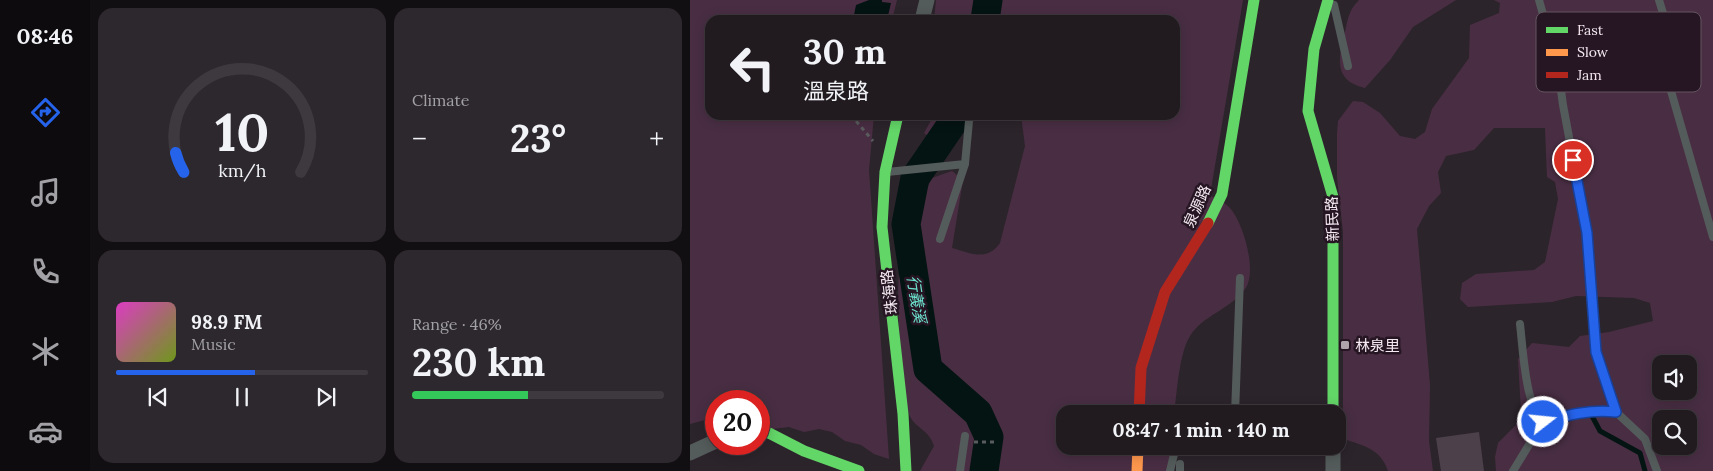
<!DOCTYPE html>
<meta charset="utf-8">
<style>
:root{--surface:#211b20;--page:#2d282d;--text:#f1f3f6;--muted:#a2a1a5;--line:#3e393e;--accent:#2563eb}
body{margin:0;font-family:Lora,"Noto Sans TC",serif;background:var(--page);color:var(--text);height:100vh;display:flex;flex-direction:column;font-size:19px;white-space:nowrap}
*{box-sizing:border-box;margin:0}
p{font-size:16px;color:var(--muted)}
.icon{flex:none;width:28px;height:28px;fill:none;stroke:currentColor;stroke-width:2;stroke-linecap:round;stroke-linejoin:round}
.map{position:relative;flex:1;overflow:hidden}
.panel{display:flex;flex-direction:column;gap:8px;padding:8px;background:#120f12;width:600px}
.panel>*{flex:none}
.top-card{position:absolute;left:15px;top:15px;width:475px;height:105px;border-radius:15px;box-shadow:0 2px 12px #0003,0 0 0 1px var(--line);background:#211b20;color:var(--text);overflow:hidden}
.fabs{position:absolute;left:962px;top:355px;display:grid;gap:10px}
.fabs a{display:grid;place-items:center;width:45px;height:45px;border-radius:10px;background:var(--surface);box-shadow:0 2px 12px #0003,0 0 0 1px var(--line);font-size:25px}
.speed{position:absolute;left:15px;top:390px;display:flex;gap:10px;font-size:25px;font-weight:700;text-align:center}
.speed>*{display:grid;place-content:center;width:65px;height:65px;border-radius:50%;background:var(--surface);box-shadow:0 2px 12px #0003,0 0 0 1px var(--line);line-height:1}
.speed .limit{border:8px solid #d22;background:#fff;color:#111}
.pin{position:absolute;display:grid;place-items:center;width:42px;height:42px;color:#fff;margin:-21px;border:2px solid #fff;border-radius:50%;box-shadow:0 1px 5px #0007}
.me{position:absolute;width:55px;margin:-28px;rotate:74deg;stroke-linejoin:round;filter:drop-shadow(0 0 4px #0008)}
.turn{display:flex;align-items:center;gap:18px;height:105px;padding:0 15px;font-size:22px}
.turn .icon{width:65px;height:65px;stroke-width:2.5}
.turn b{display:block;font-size:35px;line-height:42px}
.big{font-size:38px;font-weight:700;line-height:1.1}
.panel .card{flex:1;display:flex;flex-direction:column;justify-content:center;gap:8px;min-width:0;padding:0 18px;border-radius:15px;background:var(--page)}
.panel .dial{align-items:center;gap:0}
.dial svg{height:130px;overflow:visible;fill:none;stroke:var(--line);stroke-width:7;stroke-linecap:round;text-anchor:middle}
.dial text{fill:var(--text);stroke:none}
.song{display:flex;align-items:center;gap:15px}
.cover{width:60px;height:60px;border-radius:8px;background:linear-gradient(135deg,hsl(310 70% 55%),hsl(80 70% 35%))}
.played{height:5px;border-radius:2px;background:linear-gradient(90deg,var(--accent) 55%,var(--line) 55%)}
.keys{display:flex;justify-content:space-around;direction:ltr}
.heat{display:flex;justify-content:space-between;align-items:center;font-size:28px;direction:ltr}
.charge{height:8px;border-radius:4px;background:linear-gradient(90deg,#34c759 46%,var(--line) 0)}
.panel .tiles{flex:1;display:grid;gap:8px;grid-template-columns:repeat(2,1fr)}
.trip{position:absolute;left:366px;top:405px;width:290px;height:50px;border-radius:15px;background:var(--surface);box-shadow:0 2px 12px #0003,0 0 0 1px var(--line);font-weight:700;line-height:50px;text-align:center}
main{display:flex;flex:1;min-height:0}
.tab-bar{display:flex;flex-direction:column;width:90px;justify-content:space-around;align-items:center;background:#0d0b0d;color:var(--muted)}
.tab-bar .icon{width:35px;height:35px}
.tab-bar .current{color:var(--accent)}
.tab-bar b{font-size:22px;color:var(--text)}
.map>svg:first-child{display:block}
.green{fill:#492e43;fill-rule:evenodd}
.water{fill:#041412}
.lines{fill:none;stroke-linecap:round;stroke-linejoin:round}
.stream{stroke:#041412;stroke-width:5}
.river{stroke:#041412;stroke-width:29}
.building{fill:#4c404a}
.path{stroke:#595b5d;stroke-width:3;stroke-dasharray:4 4;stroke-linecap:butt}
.lane{stroke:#545b5b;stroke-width:8}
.street{stroke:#545b5b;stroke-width:15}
.fast{stroke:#63d668;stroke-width:11}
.slow{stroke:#ff974d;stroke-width:11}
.jam{stroke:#b3261e;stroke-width:11}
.route-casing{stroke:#184099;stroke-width:12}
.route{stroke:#2563eb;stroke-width:9}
.poi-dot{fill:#afa4ac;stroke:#261623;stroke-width:2}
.labels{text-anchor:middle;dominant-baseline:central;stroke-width:5;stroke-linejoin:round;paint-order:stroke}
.street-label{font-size:15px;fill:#f5e9f2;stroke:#261623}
.poi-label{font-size:15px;fill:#f5e9f2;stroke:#261623;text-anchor:start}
.water-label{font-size:16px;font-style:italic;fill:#6ce3cf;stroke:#261623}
.key{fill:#261623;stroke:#645561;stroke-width:1}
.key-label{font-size:14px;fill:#f5e9f2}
</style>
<main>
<nav class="tab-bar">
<b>08:46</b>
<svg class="icon current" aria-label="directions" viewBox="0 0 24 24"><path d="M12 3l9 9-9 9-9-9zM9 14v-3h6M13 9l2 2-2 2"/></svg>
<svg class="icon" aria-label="music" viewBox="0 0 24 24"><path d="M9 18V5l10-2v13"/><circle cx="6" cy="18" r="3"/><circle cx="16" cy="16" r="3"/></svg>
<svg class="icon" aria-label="phone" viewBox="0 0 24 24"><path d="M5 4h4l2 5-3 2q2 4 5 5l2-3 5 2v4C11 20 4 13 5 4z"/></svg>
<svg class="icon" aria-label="climate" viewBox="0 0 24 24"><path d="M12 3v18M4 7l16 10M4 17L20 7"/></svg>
<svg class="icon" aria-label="car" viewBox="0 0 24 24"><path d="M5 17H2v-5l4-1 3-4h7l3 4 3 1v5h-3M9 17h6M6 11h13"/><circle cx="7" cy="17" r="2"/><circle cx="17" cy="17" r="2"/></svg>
</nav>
<section class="panel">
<div class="tiles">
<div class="card dial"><svg viewBox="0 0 100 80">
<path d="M14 69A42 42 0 1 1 86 69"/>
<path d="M14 69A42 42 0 0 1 9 57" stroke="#2563eb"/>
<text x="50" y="56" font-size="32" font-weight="700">10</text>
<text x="50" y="72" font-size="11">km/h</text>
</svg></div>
<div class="card"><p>Climate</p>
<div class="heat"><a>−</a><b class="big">23°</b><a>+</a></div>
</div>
<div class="card">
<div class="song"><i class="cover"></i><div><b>98.9 FM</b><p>Music</p></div></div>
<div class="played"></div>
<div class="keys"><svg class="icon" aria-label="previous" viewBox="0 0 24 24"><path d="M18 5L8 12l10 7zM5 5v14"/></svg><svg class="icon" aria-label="pause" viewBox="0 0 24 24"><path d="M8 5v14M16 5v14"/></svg><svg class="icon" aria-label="next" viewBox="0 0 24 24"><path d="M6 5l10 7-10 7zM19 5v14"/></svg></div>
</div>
<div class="card"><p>Range · 46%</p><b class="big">230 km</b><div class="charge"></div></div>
</div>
</section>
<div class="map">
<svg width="1023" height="471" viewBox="0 0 1023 471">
<rect width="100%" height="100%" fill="#2c242b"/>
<path class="green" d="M 0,0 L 207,0 L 202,20 L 20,20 L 20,115 L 184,115 L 179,170 L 199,459 L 184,454 L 171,445 L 155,441 L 142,432 L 129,429 L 114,432 L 99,427 L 82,429 L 69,426 L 69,401 L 26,401 L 26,424 L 15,420 L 0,424 Z
M 246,0 L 553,0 L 520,195 C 526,199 534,202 539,207 C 553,221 568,272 555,289 C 541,309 513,315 500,336 C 489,353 487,393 484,414 L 375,414 L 375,446 L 483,446 L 483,471 L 230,471 L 244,446 C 239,429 224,428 219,414 C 215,401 215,385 213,372 C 209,336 206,297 210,261 C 213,242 233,196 242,178 L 262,171 L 273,180 L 262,248 C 280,253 297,262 310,243 L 335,146 L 331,115 L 485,115 L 485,20 L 311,20 L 304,11 L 297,20 L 244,20 Z
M 669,0 L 766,0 L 723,27 L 700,60 L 675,88 C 642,80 649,57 655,32 C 658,18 659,10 669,0 Z
M 804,0 L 1023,0 L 1023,471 L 806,471 L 805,457 L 808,443 L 826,425 L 831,412 L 828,359 L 842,343 L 879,347 L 890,336 L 919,332 L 963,321 L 960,303 L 944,298 L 886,296 L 862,302 L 778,307 L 770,299 L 772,283 L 786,274 L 844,270 L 855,262 L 868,199 L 865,182 L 857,177 L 855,128 L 804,128 L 784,150 L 756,156 L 748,172 L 751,193 L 739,206 L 727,229 L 740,385 L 739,441 L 743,471 L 698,471 C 691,449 673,445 653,439 L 653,232 L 647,177 L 647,134 L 648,121 L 663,101 L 673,102 L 690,113 L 710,136 L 725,139 L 735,132 L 742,109 L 779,58 L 780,25 L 809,13 L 810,3 ZM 971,364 L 999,364 L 999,391 L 971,391 ZM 971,419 L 999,419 L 999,446 L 971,446 Z
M 244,115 L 274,115 L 260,135 L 242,139 L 234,133 Z"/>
<path class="water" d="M 179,0 L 192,0 L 192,2 L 201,3 L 197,20 L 163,20 L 166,5 Z"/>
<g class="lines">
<path class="stream" d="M 902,416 L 910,431 L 950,453 L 955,471"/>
<path class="river" d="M 295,20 L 298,0
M 268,115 L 225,178 L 216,224 L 238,369 L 288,413 L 299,437 L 294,471"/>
</g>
<path class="building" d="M 789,432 L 794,471 L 751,471 L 746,438 Z"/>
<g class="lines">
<path class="path" d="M 879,65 L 911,55
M 161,115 L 183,141
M 284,442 L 307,442"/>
<path class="lane" d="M 849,0 L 868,68 L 873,105 L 897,233 L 906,352 L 926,412 L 955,439 L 967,471
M 969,0 L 979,33 L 979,84 L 1023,237
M 644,5 L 658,66
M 197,172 L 275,164
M 250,239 L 275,164 L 279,121
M 830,324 C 833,349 835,405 853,422
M 545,414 L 550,278
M 270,471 L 275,436
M 480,471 L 486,446
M 490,471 L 490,464
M 823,471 L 853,422 L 892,411 L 926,412"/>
<path class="street" d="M 232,20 L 237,0
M 643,446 L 643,471
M 0,453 L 26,441"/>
<path class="fast" d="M 638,0 L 624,49 L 618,111 L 643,197 L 643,414
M 208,115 L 195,172 L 192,227 L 213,414 L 216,471
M 518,223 L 532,194 L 564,0
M 69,433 L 79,433 L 114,451 L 169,471"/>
<path class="slow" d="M 447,471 L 448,446"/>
<path class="jam" d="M 449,414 L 451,368 L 475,292 L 518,223"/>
</g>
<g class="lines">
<g class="route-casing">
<path id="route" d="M 853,422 C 878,415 900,409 926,412 L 906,352 L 897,233 L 883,160"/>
</g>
<use href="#route" class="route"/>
</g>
<rect class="poi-dot" x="650" y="340" width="10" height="10" rx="2.5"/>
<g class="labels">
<g class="street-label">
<text transform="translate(507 206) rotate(-66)">泉源路</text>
<text transform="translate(642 219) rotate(-92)">新民路</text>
<text transform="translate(199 292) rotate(-97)">珠海路</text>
</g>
<g class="poi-label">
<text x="665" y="345">林泉里</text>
</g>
<g class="water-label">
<text transform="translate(227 299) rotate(81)">行義溪</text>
</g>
</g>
<rect x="846" y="12" width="165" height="80" rx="8" class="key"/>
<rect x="856" y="27" width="22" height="6" fill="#63d668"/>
<rect x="856" y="49" width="22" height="7" fill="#ff974d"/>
<rect x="856" y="72" width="22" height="6" fill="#b3261e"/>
<g class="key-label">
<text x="887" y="35">Fast</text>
<text x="887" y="57">Slow</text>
<text x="887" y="80">Jam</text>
</g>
</svg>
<div class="fabs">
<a><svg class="icon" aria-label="sound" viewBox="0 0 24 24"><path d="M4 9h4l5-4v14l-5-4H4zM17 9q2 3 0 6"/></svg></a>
<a><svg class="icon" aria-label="search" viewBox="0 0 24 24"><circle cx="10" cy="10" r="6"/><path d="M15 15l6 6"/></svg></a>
</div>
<div class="speed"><div class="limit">20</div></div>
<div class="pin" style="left:883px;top:160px;background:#d93025"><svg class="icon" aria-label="arrive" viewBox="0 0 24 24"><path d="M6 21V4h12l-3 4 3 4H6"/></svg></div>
<svg class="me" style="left:853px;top:422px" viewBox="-20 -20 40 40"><circle r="17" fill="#2563eb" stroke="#fff" stroke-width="3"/><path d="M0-11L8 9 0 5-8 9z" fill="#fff"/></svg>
<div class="trip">08:47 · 1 min · 140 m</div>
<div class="top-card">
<div class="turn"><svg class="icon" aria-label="left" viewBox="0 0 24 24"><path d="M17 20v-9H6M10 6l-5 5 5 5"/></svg><div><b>30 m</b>溫泉路</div></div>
</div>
</div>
</main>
